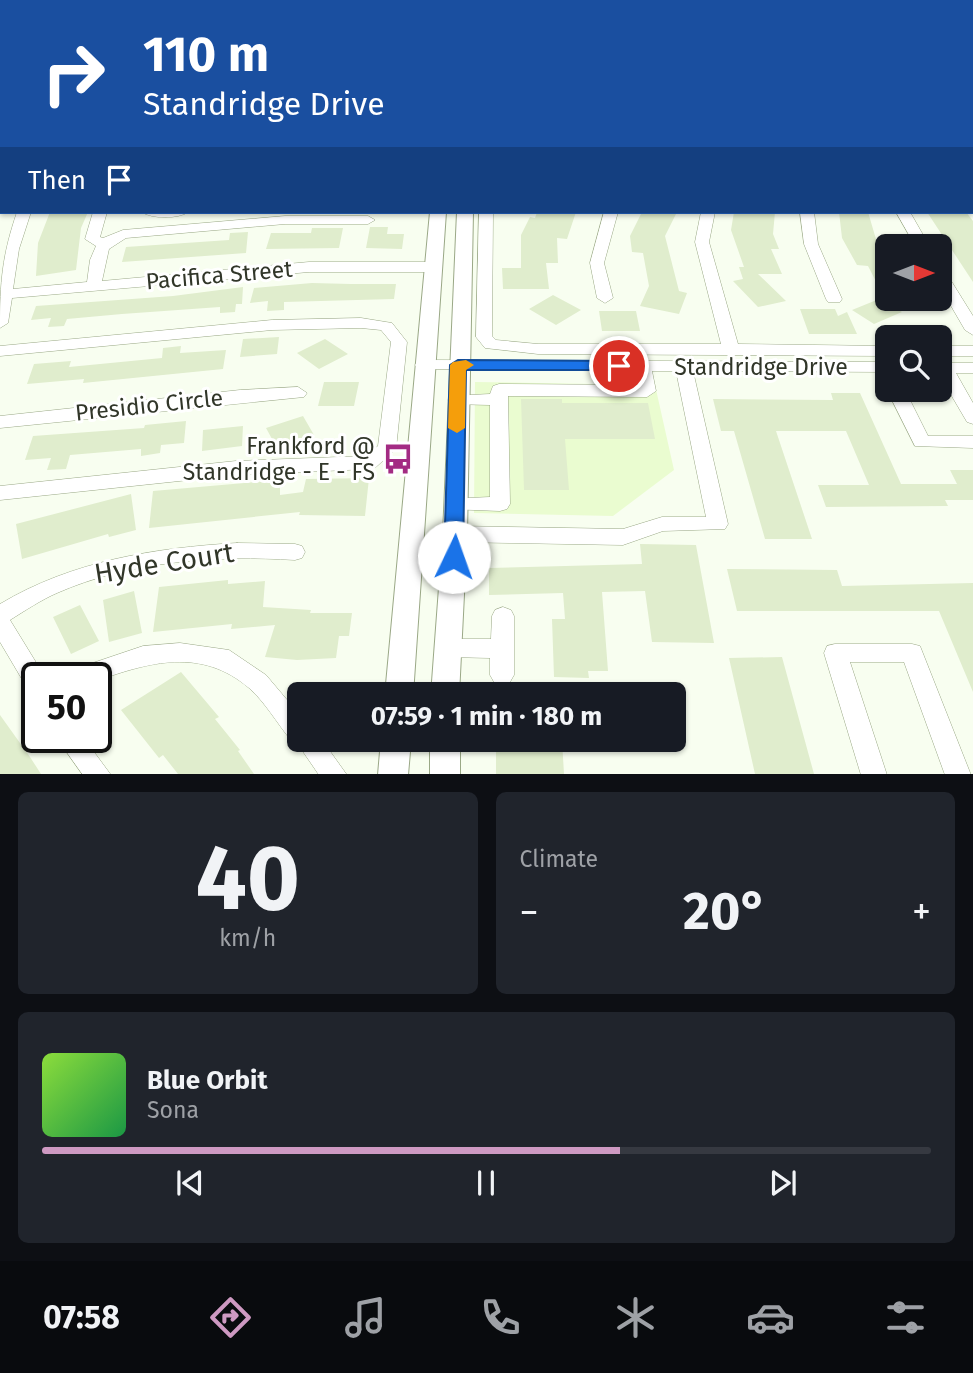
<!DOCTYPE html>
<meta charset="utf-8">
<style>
:root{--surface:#171b24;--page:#20242c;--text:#f1f3f6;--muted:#9ea1a6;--line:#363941;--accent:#ce99c2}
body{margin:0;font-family:"Fira Sans",sans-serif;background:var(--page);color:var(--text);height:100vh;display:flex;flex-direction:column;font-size:26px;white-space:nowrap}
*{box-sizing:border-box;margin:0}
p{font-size:23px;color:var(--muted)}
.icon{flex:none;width:38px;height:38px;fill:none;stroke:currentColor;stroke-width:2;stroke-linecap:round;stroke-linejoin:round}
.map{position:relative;height:774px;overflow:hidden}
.details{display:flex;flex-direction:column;gap:18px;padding:18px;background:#0d0f14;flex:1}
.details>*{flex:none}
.guide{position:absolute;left:0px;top:0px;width:973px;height:214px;box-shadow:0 2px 5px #0004;background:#1a4fa0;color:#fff;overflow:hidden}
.needle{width:46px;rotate:90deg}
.fabs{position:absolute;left:875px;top:234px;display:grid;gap:14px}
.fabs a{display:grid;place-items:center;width:77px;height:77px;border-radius:10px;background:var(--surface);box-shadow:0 2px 5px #0004;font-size:35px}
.speed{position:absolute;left:21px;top:662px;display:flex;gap:14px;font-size:35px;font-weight:700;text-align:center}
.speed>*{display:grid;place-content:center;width:91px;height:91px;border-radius:50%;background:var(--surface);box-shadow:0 2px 5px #0004;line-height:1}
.speed .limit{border:4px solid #111;border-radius:10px;background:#fff;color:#111}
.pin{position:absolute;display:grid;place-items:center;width:60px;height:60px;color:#fff;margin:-30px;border:4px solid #fff;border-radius:50%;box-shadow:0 2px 7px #0007}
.me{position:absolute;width:77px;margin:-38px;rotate:3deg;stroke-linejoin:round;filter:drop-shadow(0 0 5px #0008)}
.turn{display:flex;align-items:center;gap:24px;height:147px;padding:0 28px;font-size:32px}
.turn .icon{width:91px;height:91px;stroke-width:2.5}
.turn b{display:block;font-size:49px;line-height:60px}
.then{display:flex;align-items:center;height:66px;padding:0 28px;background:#0003;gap:14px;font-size:26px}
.big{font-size:52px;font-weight:700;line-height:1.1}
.details .tile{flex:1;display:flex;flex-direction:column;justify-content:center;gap:10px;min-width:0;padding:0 24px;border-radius:10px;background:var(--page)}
.details .dial{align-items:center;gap:0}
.dial b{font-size:91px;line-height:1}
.song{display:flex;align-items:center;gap:21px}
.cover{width:84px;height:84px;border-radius:10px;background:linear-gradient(135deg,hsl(90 70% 55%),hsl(140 70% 35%))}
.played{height:7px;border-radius:4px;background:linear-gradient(90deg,var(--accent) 65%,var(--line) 65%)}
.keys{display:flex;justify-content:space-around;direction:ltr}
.heat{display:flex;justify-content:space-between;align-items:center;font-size:38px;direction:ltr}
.details .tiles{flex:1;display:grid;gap:18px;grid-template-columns:1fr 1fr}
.tile:last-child{grid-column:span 2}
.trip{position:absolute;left:287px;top:682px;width:399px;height:70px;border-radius:10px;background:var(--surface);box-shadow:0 2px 5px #0004;font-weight:700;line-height:70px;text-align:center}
.tabs{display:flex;height:112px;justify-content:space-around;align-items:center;background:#090b0e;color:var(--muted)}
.tabs .icon{width:49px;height:49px}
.tabs .current{color:var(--accent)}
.tabs b{font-size:32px;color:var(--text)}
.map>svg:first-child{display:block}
.built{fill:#eafcd0}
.building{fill:#e0edcd}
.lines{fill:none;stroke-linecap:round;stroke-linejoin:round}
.minor-casing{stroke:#9aa886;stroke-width:1}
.major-casing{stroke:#9aa886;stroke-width:2}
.minor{fill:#fff;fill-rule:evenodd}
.major{fill:#fff;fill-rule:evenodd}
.route{fill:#1a73e8;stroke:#114b97;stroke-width:2}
.slow{fill:#f59e0b}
.labels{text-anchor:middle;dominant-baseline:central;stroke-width:6;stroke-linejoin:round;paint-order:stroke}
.street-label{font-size:23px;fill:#313629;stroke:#fff}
.poi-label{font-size:23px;fill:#313629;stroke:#fff;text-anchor:end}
.near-street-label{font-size:28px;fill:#313629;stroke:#fff}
</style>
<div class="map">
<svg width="973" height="775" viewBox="0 0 973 775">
<rect width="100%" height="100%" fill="#f8fef0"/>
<path class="built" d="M 475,382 L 655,385 L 674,470 L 613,516 L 474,513 Z"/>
<path class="building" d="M 50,212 L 88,212 L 81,228 L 76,270 L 36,276 L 38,243 Z
M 537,212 L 576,212 L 567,239 L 557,238 L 558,263 L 546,263 L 549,289 L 503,289 L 502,268 L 521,268 L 521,235 L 530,217 L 535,218 Z
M 642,212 L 677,212 L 665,236 L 679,291 L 687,293 L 679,314 L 640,306 L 649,286 L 643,253 L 632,252 L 630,236 Z
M 734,212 L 775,212 L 773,234 L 779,249 L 771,249 L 782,274 L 758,274 L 786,301 L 758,307 L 733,281 L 743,279 L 739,267 L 744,267 L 731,230 Z
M 839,212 L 868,212 L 878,246 L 887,246 L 887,303 L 902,312 L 874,324 L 852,310 L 884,297 L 868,266 L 857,265 L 842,238 Z
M 927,212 L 966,212 L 973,221 L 973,282 Z
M 370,227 L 388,227 L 387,234 L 404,234 L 402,249 L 366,248 Z
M 312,228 L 343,228 L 339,248 L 266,249 L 271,233 L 311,233 Z
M 248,232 L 246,253 L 122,262 L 126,247 L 229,240 L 230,233 Z
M 312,283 L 351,284 L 396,284 L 394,299 L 284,302 L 284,310 L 267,311 L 268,301 L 250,303 L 254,288 Z
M 243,287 L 242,304 L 236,304 L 235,312 L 220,313 L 220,307 L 122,314 L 67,319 L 64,326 L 48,327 L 51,318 L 31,320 L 36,306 L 173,296 Z
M 553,295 L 581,310 L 556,325 L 529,309 Z
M 800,309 L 835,309 L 838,316 L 847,312 L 857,334 L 809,334 Z
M 599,311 L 636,311 L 640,331 L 602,331 Z
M 279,337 L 277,354 L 240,357 L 243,339 Z
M 325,339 L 348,354 L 319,369 L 297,353 Z
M 181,346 L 180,353 L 226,350 L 223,369 L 83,383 L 84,379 L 27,384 L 34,364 L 71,361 L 69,367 L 162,358 L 163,348 Z
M 324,382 L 359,382 L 354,406 L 318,406 Z
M 831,393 L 860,393 L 901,484 L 957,484 L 950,470 L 973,470 L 973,500 L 945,500 L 948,506 L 826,507 L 818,485 L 869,485 L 846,431 L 776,431 L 812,539 L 765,539 L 734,431 L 721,431 L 713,399 L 833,400 Z
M 521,399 L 562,399 L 562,403 L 648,403 L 655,439 L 565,439 L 569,490 L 524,490 Z
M 303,416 L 314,435 L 277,448 L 266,428 Z
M 186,421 L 184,443 L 161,445 L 160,453 L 141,456 L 141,449 L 70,455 L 66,469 L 47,470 L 51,458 L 25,460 L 33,436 L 144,428 L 145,425 Z
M 243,426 L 242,446 L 202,451 L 203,430 Z
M 369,478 L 365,516 L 299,515 L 300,512 L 149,528 L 153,491 L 280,480 L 280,495 L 303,492 L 306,479 Z
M 131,494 L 136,530 L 109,537 L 108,534 L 22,559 L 16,524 Z
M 640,544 L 696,545 L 714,643 L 652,642 L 645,591 L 602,592 L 608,671 L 588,671 L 589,678 L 554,677 L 552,619 L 565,619 L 563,593 L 489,595 L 489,568 L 642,564 Z
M 727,569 L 837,570 L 842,586 L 973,583 L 973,692 L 939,611 L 737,611 Z
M 228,580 L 228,584 L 265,581 L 263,607 L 311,610 L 310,613 L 352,613 L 349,636 L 339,636 L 336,658 L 297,660 L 265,657 L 275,625 L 231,629 L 232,624 L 153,632 L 159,587 Z
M 134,591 L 142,633 L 109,642 L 103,600 Z
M 80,605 L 99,641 L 71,654 L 53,617 Z
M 782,657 L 814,774 L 755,774 L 729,658 Z
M 181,672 L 219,717 L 215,719 L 240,750 L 238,751 L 254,774 L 178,774 L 163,755 L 159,758 L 121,710 Z
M 0,715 L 30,757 L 41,774 L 0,774 Z
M 496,740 L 562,740 L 564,774 L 496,774 Z"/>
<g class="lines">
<g class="minor-casing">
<path id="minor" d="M 46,0 L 56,0 L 56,2 L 46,2 Z
M 131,0 L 141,0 L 142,2 L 132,2 Z
M 191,0 L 201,0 L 203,2 L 192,2 Z
M 253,0 L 263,0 L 265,2 L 254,2 Z
M 312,0 L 322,0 L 324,2 L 313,2 Z
M 484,0 L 494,0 L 494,2 L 484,2 Z
M 548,0 L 558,0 L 558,2 L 548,2 Z
M 609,0 L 619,0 L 620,2 L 610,2 Z
M 673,0 L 683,0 L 684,2 L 674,2 Z
M 736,0 L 746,0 L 747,2 L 737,2 Z
M 799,0 L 809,0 L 810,2 L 800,2 Z
M 961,0 L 973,0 L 973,4 L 971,2 Z
M 0,17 L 2,17 L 2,23 L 0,23 Z
M 971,33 L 973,33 L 973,39 L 971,39 Z
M 0,39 L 2,39 L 2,45 L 0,45 Z
M 971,60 L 973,60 L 973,66 L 971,66 Z
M 971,88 L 973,88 L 973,94 L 971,94 Z
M 0,92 L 2,92 L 0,101 Z
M 971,121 L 973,121 L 973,129 L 971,129 Z
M 971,156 L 973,156 L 973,164 L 971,164 Z
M 971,198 L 973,198 L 973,206 L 971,206 Z
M 17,212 L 31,212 L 19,249 L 13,289 L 87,282 L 90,260 L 96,246 L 85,239 L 93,212 L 107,212 L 100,237 L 103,238 L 123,230 L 285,216 L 368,216 L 375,220 L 368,224 L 285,224 L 126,238 L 109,249 L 102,281 L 309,262 L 434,262 L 442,267 L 434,272 L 309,272 L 12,298 L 8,323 L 0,328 C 0,282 2,256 17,212 Z
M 142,212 L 188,212 C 179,219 151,219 142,212 Z
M 479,212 L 493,212 L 492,336 L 496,340 L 538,344 L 721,344 L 695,242 L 701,212 L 715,212 L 709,242 L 738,344 L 887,346 L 887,356 L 538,354 L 485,348 L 476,337 Z
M 604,212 L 618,212 L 604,263 L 613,298 L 605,303 L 597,298 L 590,263 Z
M 800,212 L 814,212 L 818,244 L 842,299 L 840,302 L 828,302 L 826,299 L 804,244 Z
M 896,212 L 910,212 L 930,247 L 916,247 Z
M 940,270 L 945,271 L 973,316 L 973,335 L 965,330 L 940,287 Z
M 361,318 L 392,323 L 407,342 L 396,449 L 376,467 L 369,469 L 236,475 L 0,500 L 0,486 L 236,461 L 365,456 L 378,446 L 391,342 L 381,330 L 361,328 L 272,330 L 0,356 L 0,346 L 272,320 Z
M 940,346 L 973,346 L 973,356 L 940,356 Z
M 424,360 L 887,362 L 887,372 L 693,371 L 728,524 L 725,529 L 663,531 L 623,545 L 455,542 L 448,539 L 445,534 L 448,529 L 455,526 L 623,529 L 662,517 L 706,517 L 676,371 L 652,371 L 656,391 L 647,397 L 508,396 L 510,504 L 507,509 L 500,511 L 448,509 L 445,504 L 448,499 L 490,497 L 490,405 L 451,404 L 448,400 L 451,396 L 490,394 L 493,386 L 499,384 L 637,385 L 635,371 L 418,369 L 415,365 L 418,361 Z
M 940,363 L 973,363 L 973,373 L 956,373 L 973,403 L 973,424 L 967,422 L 940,376 Z
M 298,387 L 307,393 L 304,397 L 0,428 L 0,416 L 240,390 Z
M 887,390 L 905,390 L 928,436 L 973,436 L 973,448 L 915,446 Z
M 237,543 L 295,544 L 302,546 L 305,552 L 302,558 L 295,560 C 218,555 129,561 57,593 C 41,600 26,610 10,620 L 45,677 L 37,677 L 37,694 L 29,691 L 0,642 L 0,604 C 72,561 154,548 237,543 Z
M 503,607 L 511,610 L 514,616 L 514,675 L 510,682 L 502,685 L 494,682 L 490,675 L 490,658 L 448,657 L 440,655 L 437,648 L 440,641 L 448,639 L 491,639 L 492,616 L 495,610 Z
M 180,643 L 229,650 L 266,675 L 299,714 L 299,740 L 322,740 L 347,775 L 319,775 L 295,740 L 290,739 C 277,723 265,702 249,688 C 201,647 150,662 96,681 L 96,677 L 68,677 L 72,670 L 143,646 Z
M 835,644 L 912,644 L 920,646 L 971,775 L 945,775 L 904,662 L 850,662 L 887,775 L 861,775 L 824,653 L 827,646 Z
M 56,737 L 83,737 L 111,775 L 83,775 Z"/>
</g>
<g class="major-casing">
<path id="major" d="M 450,0 L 462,0 L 462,2 L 450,2 Z
M 469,0 L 481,0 L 481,2 L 469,2 Z
M 430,212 L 446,212 L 413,695 L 385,695 Z
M 457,212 L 473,212 L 467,534 L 459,695 L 431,695 L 443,534 Z
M 381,740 L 411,740 L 408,775 L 378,775 Z
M 430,740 L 460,740 L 460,775 L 430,775 Z"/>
</g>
<use href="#minor" class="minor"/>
<use href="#major" class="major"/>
</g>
<path class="route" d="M 458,360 L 619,361 L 627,366 L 619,370 L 466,370 L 463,557 L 460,562 L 454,564 L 447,562 L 444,557 L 450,365 Z"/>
<path class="slow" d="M 466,360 L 474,365 L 466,370 L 465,428 L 457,433 L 448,428 L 450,365 L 453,362 Z"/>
<defs>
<g id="bus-bare" transform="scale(2.415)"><path d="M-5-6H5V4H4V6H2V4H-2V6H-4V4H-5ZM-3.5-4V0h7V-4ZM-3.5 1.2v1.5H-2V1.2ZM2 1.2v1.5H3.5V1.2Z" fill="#a32b83" stroke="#fff" stroke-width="2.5" paint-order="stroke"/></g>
</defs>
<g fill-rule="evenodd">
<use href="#bus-bare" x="398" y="459"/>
</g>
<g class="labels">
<g class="street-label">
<text transform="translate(219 275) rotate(-5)">Pacifica Street</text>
<text x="761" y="367">Standridge Drive</text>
<text transform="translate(149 405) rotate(-6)">Presidio Circle</text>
</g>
<g class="poi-label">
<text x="375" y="446">Frankford @<tspan x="375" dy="26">Standridge - E - FS</tspan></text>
</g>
<g class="near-street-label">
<text transform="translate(164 563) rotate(-9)">Hyde Court</text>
</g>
</g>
</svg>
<div class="fabs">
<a><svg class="needle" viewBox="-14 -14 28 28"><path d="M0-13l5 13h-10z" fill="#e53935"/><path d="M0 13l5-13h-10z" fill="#9ea1a6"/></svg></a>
<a><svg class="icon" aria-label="search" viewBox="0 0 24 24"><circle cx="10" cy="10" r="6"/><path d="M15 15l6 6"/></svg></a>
</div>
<div class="speed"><div class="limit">50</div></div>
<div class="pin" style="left:619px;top:366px;background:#d93025"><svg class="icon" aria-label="arrive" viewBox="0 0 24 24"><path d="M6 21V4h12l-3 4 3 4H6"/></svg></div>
<svg class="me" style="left:454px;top:557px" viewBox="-20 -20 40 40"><circle r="19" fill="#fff"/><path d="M0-13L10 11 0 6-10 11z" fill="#1a73e8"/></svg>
<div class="trip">07:59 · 1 min · 180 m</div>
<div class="guide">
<div class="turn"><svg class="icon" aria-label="right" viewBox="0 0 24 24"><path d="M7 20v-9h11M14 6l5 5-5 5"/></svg><div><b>110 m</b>Standridge Drive</div></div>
<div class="then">Then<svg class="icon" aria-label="arrive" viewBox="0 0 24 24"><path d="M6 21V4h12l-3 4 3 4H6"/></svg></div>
</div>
</div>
<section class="details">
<div class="tiles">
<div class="tile dial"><b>40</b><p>km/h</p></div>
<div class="tile"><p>Climate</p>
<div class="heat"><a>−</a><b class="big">20°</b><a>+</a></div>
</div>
<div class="tile">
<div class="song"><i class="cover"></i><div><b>Blue Orbit</b><p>Sona</p></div></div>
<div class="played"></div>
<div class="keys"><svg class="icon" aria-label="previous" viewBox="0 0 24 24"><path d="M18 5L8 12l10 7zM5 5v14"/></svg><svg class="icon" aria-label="pause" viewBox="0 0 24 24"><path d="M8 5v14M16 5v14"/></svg><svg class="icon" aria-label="next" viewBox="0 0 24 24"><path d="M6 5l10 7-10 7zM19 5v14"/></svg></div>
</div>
</div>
</section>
<nav class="tabs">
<b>07:58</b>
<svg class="icon current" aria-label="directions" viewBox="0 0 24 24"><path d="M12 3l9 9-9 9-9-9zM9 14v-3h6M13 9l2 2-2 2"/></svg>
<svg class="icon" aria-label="music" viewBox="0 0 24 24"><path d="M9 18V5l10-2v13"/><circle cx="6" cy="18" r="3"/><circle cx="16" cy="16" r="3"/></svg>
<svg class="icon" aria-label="phone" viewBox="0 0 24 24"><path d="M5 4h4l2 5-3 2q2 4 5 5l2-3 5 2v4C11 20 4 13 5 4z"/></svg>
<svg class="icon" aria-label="climate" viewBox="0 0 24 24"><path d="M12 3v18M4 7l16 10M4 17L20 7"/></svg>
<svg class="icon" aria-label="car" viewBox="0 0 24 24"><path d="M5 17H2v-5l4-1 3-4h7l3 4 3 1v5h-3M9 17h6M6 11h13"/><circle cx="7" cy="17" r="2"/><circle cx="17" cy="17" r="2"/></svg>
<svg class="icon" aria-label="filters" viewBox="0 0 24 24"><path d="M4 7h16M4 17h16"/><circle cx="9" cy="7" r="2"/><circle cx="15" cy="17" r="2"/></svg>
</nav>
